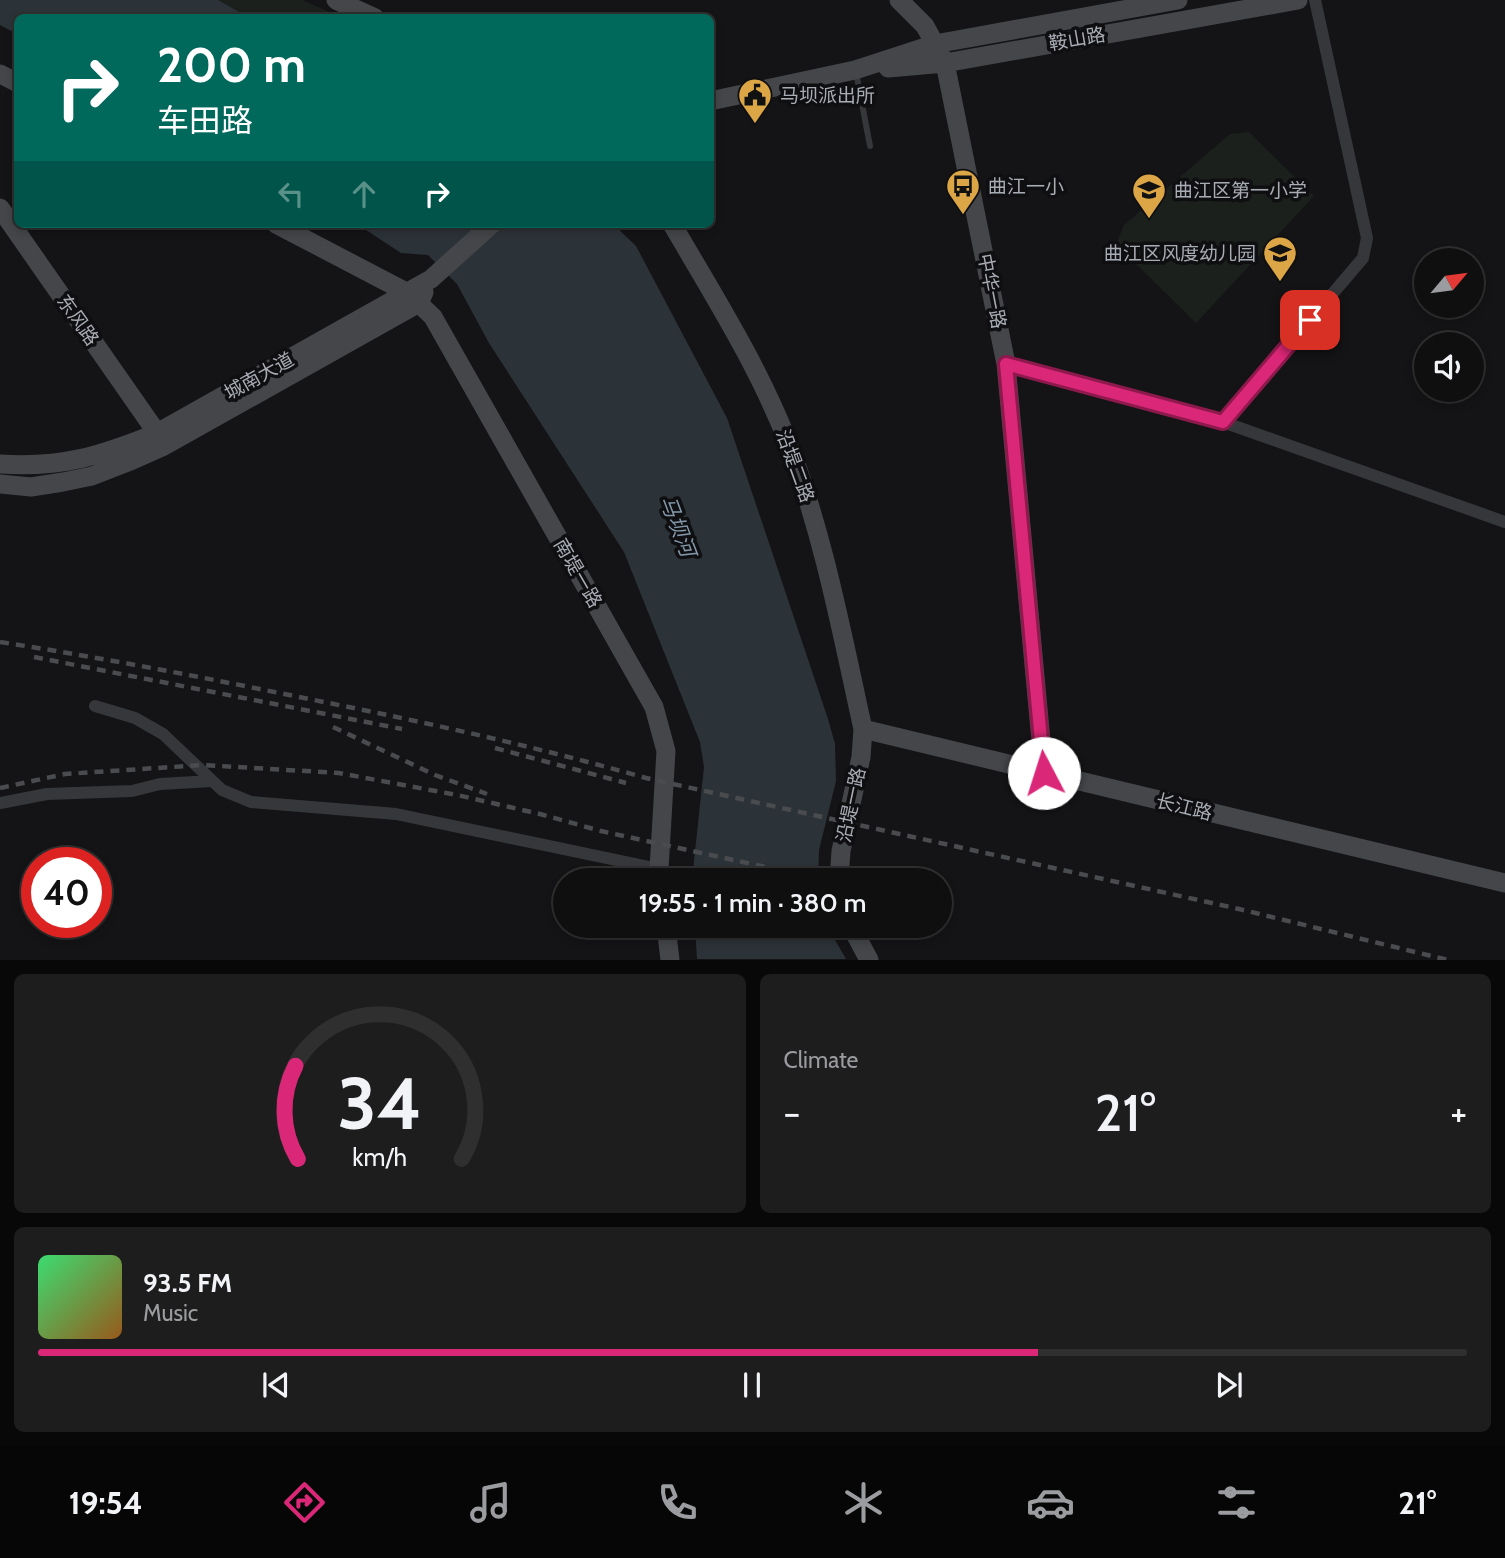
<!DOCTYPE html>
<meta charset="utf-8">
<style>
:root{--surface:#0f0f10;--page:#1d1d1e;--text:#f1f3f6;--muted:#9b9c9f;--line:#2f2f30;--accent:#db2777}
body{margin:0;font-family:Cabin,"Noto Sans SC",sans-serif;background:var(--page);color:var(--text);height:100vh;display:flex;flex-direction:column;font-size:26px;white-space:nowrap}
*{box-sizing:border-box;margin:0}
p{font-size:23px;color:var(--muted)}
.icon{flex:none;width:38px;height:38px;fill:none;stroke:currentColor;stroke-width:2;stroke-linecap:round;stroke-linejoin:round}
.map{position:relative;height:960px;overflow:hidden}
.details{display:flex;flex-direction:column;gap:14px;padding:14px;background:#080809;flex:1}
.details>*{flex:none}
.guide{position:absolute;left:14px;top:14px;width:700px;height:214px;border-radius:10px;box-shadow:0 4px 10px #0003,0 0 0 2px var(--line);background:#00695c;color:#fff;overflow:hidden}
.needle{width:46px;rotate:61deg}
.buttons{position:absolute;left:1414px;top:248px;display:grid;gap:14px}
.buttons a{display:grid;place-items:center;width:70px;height:70px;border-radius:50%;background:var(--surface);box-shadow:0 4px 10px #0003,0 0 0 2px var(--line);font-size:35px}
.speed{position:absolute;left:21px;top:847px;display:flex;gap:14px;font-size:35px;font-weight:700;text-align:center}
.speed>*{display:grid;place-content:center;width:91px;height:91px;border-radius:50%;background:var(--surface);box-shadow:0 4px 10px #0003,0 0 0 2px var(--line);line-height:1}
.speed .limit{border:10px solid #d22;background:#fff;color:#111}
.pin{position:absolute;display:grid;place-items:center;width:60px;height:60px;color:#fff;margin:-30px;border-radius:14px;box-shadow:0 4px 10px #0006}
.me{position:absolute;width:77px;margin:-38px;rotate:355deg;stroke-linejoin:round;filter:drop-shadow(0 0 5px #0008)}
.turn{display:flex;align-items:center;gap:24px;height:147px;padding:0 28px;font-size:32px}
.turn .icon{width:91px;height:91px;stroke-width:2.5}
.turn b{display:block;font-size:49px;line-height:60px}
.lanes{display:flex;align-items:center;height:66px;padding:0 28px;background:#0003;justify-content:center;gap:35px;direction:ltr}
.lanes .off{opacity:.35}
.big{font-size:52px;font-weight:600;line-height:1.1}
.details .widget{flex:1;display:flex;flex-direction:column;justify-content:center;gap:10px;min-width:0;padding:0 24px;border-radius:10px;background:var(--page)}
.details .dial{align-items:center;gap:0}
.dial svg{height:182px;overflow:visible;fill:none;stroke:var(--line);stroke-width:7;stroke-linecap:round;text-anchor:middle}
.dial text{fill:var(--text);stroke:none}
.song{display:flex;align-items:center;gap:21px}
.cover{width:84px;height:84px;border-radius:10px;background:linear-gradient(135deg,hsl(140 70% 55%),hsl(30 70% 35%))}
.played{height:7px;border-radius:4px;background:linear-gradient(90deg,var(--accent) 70%,var(--line) 70%)}
.keys{display:flex;justify-content:space-around;direction:ltr}
.heat{display:flex;justify-content:space-between;align-items:center;font-size:38px;direction:ltr}
.details .tiles{flex:1;display:grid;gap:14px;grid-template-columns:1fr 1fr}
.widget:last-child{grid-column:span 2}
.trip{position:absolute;left:553px;top:868px;width:399px;height:70px;border-radius:35px;background:var(--surface);box-shadow:0 4px 10px #0003,0 0 0 2px var(--line);font-weight:600;line-height:70px;text-align:center}
.dock{display:flex;height:112px;justify-content:space-around;align-items:center;background:#060606;color:var(--muted)}
.dock .icon{width:49px;height:49px}
.dock .active{color:var(--accent)}
.dock b{font-size:32px;color:var(--text)}
.map>svg:first-child{display:block}
.green{fill:#1b201c}
.water{fill:#2c3338}
.lines{fill:none;stroke-linecap:round;stroke-linejoin:round}
.lane{stroke:#36373a;stroke-width:6}
.street{stroke:#36373a;stroke-width:12}
.secondary{stroke:#44464a;stroke-width:19}
.rail{stroke:#494b4f;stroke-width:4.5;stroke-dasharray:9 7;stroke-linecap:butt}
.route-casing{stroke:#8e194d;stroke-width:18}
.route{stroke:#db2777;stroke-width:12}
.labels{text-anchor:middle;dominant-baseline:central;stroke-width:7;stroke-linejoin:round;paint-order:stroke}
.street-label{font-size:19px;fill:#a8acb4;stroke:#0f0f11}
.poi-label{font-size:19px;fill:#a8acb4;stroke:#0f0f11;text-anchor:start}
.water-label{font-size:21px;font-style:italic;fill:#8399ab;stroke:#0f0f11}
</style>
<div class="map">
<svg width="1505" height="960" viewBox="0 0 1505 960">
<rect width="100%" height="100%" fill="#141416"/>
<path class="green" d="M 218,0 L 302,0 L 341,17 L 248,17 Z
M 1249,132 L 1314,196 L 1196,323 L 1116,244 L 1124,225 L 1230,134 Z"/>
<path class="water" d="M 0,0 L 218,0 L 248,17 L 18,18 L 17,34 L 0,25 Z
M 357,224 L 613,224 L 636,246 L 727,418 L 828,719 L 835,744 L 836,781 L 819,850 L 818,880 L 692,880 L 704,767 L 700,742 L 624,552 L 489,343 L 457,284 L 428,255 L 401,253 Z
M 695,926 L 827,926 L 846,959 L 697,959 Z"/>
<g class="lines">
<path class="lane" d="M 856,72 L 870,146"/>
<path class="street" d="M 1006,364 L 1223,422 L 1505,522
M 1223,422 L 1363,258 L 1367,238 L 1315,0
M 95,706 L 135,718 L 163,734 L 222,790 L 251,802 L 396,814 L 659,869
M 0,803 L 47,794 L 132,791 L 160,784 L 212,781"/>
<path class="secondary" d="M 336,0 L 375,18
M 899,0 L 925,26 L 945,63 L 1006,364 L 1044,773
M 888,68 L 945,63 L 1298,0
M 0,74 L 18,83
M 710,101 L 855,70 L 935,44 L 1178,0
M 0,208 L 157,433
M 276,224 L 408,293 L 433,317 L 654,707 L 666,751 L 659,869 L 661,880
M 672,224 C 714,296 759,367 789,445 C 824,537 842,634 863,729 L 861,757 L 841,851 L 839,880
M 0,464 C 62,468 100,456 157,433 L 431,279 L 492,224
M 0,484 L 31,487 L 63,482 L 92,476 L 128,462 L 164,446 L 419,303 L 424,292
M 863,729 L 1505,883
M 666,926 L 670,960
M 851,926 L 869,960"/>
<path class="rail" d="M 0,642 C 104,658 206,678 309,699 C 424,722 534,746 646,778 L 1239,909 L 1448,960
M 34,657 L 402,729
M 333,727 L 435,775 L 487,794
M 495,748 L 626,783
M 0,788 L 65,774 L 203,765 L 339,773 L 457,795 L 540,814 L 601,831 L 825,880
M 940,906 L 941,906"/>
</g>
<g class="lines">
<g class="route-casing">
<path id="route" d="M 1044,773 L 1006,364 L 1223,422 L 1310,320"/>
</g>
<use href="#route" class="route"/>
</g>
<defs>
<g id="civic-pin" transform="scale(1.75)"><path d="M0 17L-7.5 6A9.5 9.5 0 1 1 7.5 6Z" fill="#dca647" stroke="#0f0f11"/><path d="M-.6-6.5H3V-4.5H.6V-3L4-1V1h2V6H-6V1h2V-1L-.6-3ZM-1.2 2.5V6h2.4V2.5Z" fill="#111"/></g>
<g id="bus-pin" transform="scale(1.75)"><path d="M0 17L-7.5 6A9.5 9.5 0 1 1 7.5 6Z" fill="#dca647" stroke="#0f0f11"/><path d="M-5-6H5V4H4V6H2V4H-2V6H-4V4H-5ZM-3.5-4V0h7V-4ZM-3.5 1.2v1.5H-2V1.2ZM2 1.2v1.5H3.5V1.2Z" fill="#111"/></g>
<g id="school-pin" transform="scale(1.75)"><path d="M0 17L-7.5 6A9.5 9.5 0 1 1 7.5 6Z" fill="#dca647" stroke="#0f0f11"/><path d="M0-5L7-2L0 1L-7-2ZM-4 1L0 2.5L4 1V4Q0 6-4 4Z" fill="#111"/></g>
</defs>
<g fill-rule="evenodd">
<use href="#civic-pin" x="755" y="95"/>
<use href="#bus-pin" x="963" y="186"/>
<use href="#school-pin" x="1149" y="190"/>
<use href="#school-pin" x="1280" y="253"/>
</g>
<g class="labels">
<g class="street-label">
<text transform="translate(1077 39) rotate(-10)">鞍山路</text>
<text transform="translate(992 291) rotate(79)">中华一路</text>
<text transform="translate(78 320) rotate(55)">东风路</text>
<text transform="translate(259 376) rotate(-29)">城南大道</text>
<text transform="translate(795 466) rotate(70)">沿堤二路</text>
<text transform="translate(578 573) rotate(60)">南堤一路</text>
<text transform="translate(851 805) rotate(-78)">沿堤一路</text>
<text transform="translate(1184 807) rotate(14)">长江路</text>
</g>
<g class="poi-label">
<text x="780" y="95">马坝派出所</text>
<text x="988" y="186">曲江一小</text>
<text x="1174" y="190">曲江区第一小学</text>
<text x="1256" y="253" text-anchor="end">曲江区风度幼儿园</text>
</g>
<g class="water-label">
<text transform="translate(678 526) rotate(69)">马坝河</text>
</g>
</g>
</svg>
<div class="buttons">
<a><svg class="needle" viewBox="-14 -14 28 28"><path d="M0-13l5 13h-10z" fill="#e53935"/><path d="M0 13l5-13h-10z" fill="#9b9c9f"/></svg></a>
<a><svg class="icon" aria-label="sound" viewBox="0 0 24 24"><path d="M4 9h4l5-4v14l-5-4H4zM17 9q2 3 0 6"/></svg></a>
</div>
<div class="speed"><div class="limit">40</div></div>
<div class="pin" style="left:1310px;top:320px;background:#d93025"><svg class="icon" aria-label="arrive" viewBox="0 0 24 24"><path d="M6 21V4h12l-3 4 3 4H6"/></svg></div>
<svg class="me" style="left:1044px;top:773px" viewBox="-20 -20 40 40"><circle r="19" fill="#fff"/><path d="M0-13L10 11 0 6-10 11z" fill="#db2777"/></svg>
<div class="trip">19:55 · 1 min · 380 m</div>
<div class="guide">
<div class="turn"><svg class="icon" aria-label="right" viewBox="0 0 24 24"><path d="M7 20v-9h11M14 6l5 5-5 5"/></svg><div><b>200 m</b>车田路</div></div>
<div class="lanes"><svg class="icon off" aria-label="left" viewBox="0 0 24 24"><path d="M17 20v-9H6M10 6l-5 5 5 5"/></svg><svg class="icon off" aria-label="ahead" viewBox="0 0 24 24"><path d="M12 20V5M6 11l6-6 6 6"/></svg><svg class="icon" aria-label="right" viewBox="0 0 24 24"><path d="M7 20v-9h11M14 6l5 5-5 5"/></svg></div>
</div>
</div>
<section class="details">
<div class="tiles">
<div class="widget dial"><svg viewBox="0 0 100 80">
<path d="M14 69A42 42 0 1 1 86 69"/>
<path d="M14 69A42 42 0 0 1 13 28" stroke="#db2777"/>
<text x="50" y="56" font-size="32" font-weight="700">34</text>
<text x="50" y="72" font-size="11">km/h</text>
</svg></div>
<div class="widget"><p>Climate</p>
<div class="heat"><a>−</a><b class="big">21°</b><a>+</a></div>
</div>
<div class="widget">
<div class="song"><i class="cover"></i><div><b>93.5 FM</b><p>Music</p></div></div>
<div class="played"></div>
<div class="keys"><svg class="icon" aria-label="previous" viewBox="0 0 24 24"><path d="M18 5L8 12l10 7zM5 5v14"/></svg><svg class="icon" aria-label="pause" viewBox="0 0 24 24"><path d="M8 5v14M16 5v14"/></svg><svg class="icon" aria-label="next" viewBox="0 0 24 24"><path d="M6 5l10 7-10 7zM19 5v14"/></svg></div>
</div>
</div>
</section>
<nav class="dock">
<b>19:54</b>
<svg class="icon active" aria-label="directions" viewBox="0 0 24 24"><path d="M12 3l9 9-9 9-9-9zM9 14v-3h6M13 9l2 2-2 2"/></svg>
<svg class="icon" aria-label="music" viewBox="0 0 24 24"><path d="M9 18V5l10-2v13"/><circle cx="6" cy="18" r="3"/><circle cx="16" cy="16" r="3"/></svg>
<svg class="icon" aria-label="phone" viewBox="0 0 24 24"><path d="M5 4h4l2 5-3 2q2 4 5 5l2-3 5 2v4C11 20 4 13 5 4z"/></svg>
<svg class="icon" aria-label="climate" viewBox="0 0 24 24"><path d="M12 3v18M4 7l16 10M4 17L20 7"/></svg>
<svg class="icon" aria-label="car" viewBox="0 0 24 24"><path d="M5 17H2v-5l4-1 3-4h7l3 4 3 1v5h-3M9 17h6M6 11h13"/><circle cx="7" cy="17" r="2"/><circle cx="17" cy="17" r="2"/></svg>
<svg class="icon" aria-label="filters" viewBox="0 0 24 24"><path d="M4 7h16M4 17h16"/><circle cx="9" cy="7" r="2"/><circle cx="15" cy="17" r="2"/></svg>
<b>21°</b>
</nav>
